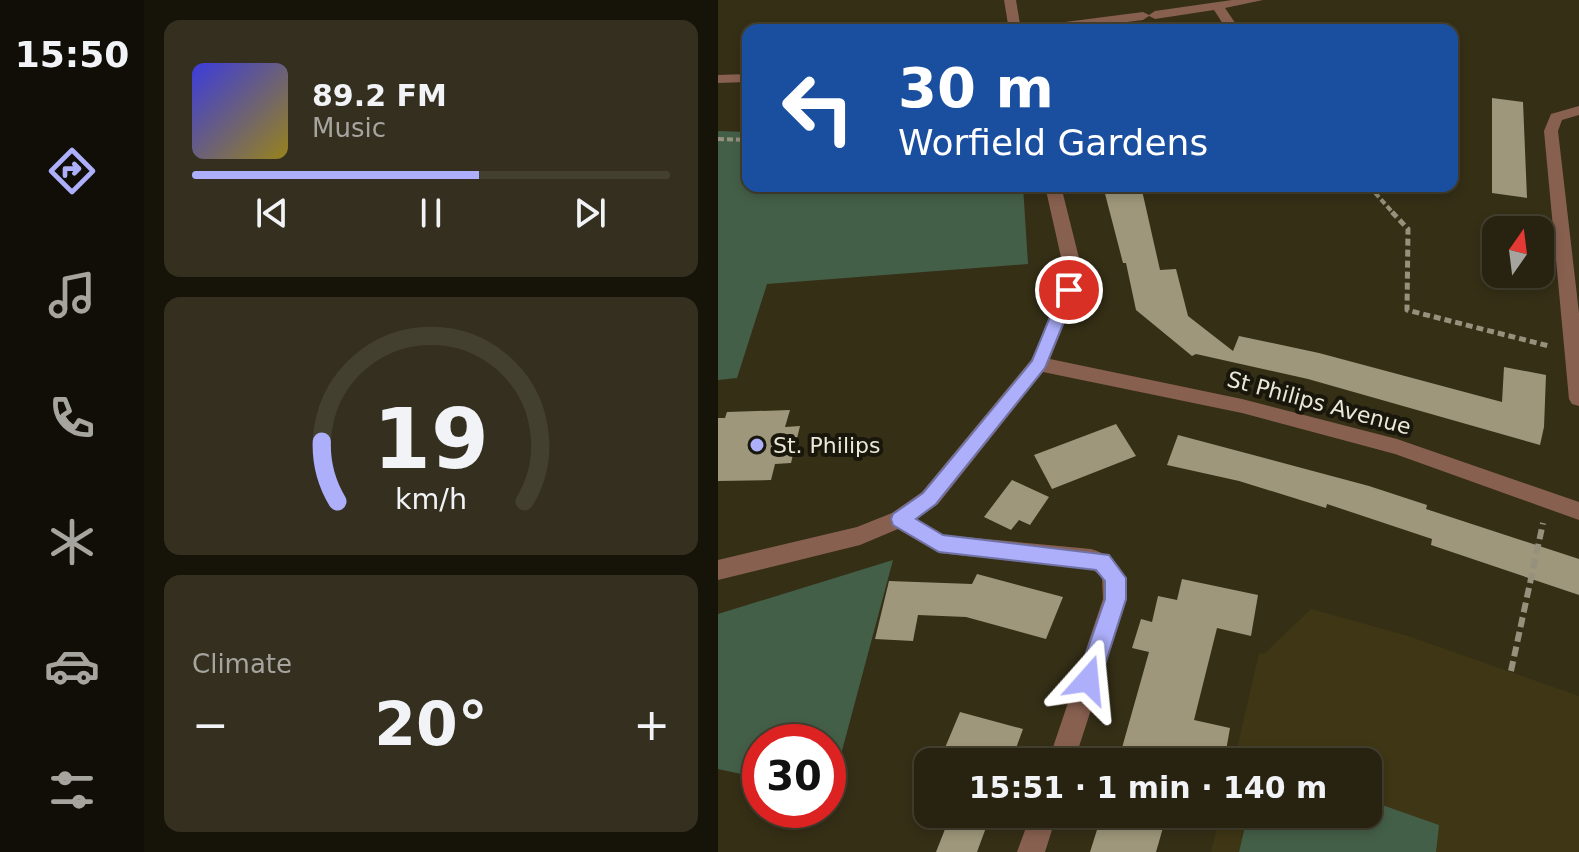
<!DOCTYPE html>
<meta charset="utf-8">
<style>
:root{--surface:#282310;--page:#342f1e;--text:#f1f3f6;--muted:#a5a49f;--line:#444030;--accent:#adaffb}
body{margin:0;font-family:"DejaVu Sans",sans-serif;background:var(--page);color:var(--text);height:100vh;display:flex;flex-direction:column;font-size:30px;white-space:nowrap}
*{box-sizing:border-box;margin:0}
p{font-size:26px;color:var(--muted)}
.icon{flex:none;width:44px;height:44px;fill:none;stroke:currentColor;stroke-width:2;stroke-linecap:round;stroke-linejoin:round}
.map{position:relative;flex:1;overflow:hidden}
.panel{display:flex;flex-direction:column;gap:20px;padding:20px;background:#161309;width:574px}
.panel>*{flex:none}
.hud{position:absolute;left:24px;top:24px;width:716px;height:168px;border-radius:16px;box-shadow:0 4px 12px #0003,0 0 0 2px var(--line);background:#1a4fa0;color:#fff;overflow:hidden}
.needle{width:52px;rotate:14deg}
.fabs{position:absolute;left:764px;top:216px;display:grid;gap:16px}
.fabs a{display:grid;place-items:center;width:72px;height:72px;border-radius:16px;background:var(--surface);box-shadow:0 4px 12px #0003,0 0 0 2px var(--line);font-size:40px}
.speed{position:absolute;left:24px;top:724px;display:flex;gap:16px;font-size:40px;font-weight:700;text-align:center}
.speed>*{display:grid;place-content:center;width:104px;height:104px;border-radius:50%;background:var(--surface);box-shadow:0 4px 12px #0003,0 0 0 2px var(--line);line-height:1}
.speed .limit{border:12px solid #d22;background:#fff;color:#111}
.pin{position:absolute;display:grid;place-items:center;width:68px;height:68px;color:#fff;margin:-34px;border:4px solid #fff;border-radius:50%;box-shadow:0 2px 8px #0007}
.me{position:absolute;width:88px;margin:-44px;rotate:18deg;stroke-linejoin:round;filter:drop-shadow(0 0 6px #0008)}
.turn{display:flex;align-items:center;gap:28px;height:168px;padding:0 24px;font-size:36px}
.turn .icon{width:104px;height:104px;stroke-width:2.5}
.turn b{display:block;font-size:56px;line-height:68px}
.big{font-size:60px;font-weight:700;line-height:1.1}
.panel .widget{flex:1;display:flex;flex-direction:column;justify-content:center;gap:12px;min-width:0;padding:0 28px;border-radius:16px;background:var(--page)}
.panel .dial{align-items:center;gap:0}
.dial svg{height:208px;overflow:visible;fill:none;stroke:var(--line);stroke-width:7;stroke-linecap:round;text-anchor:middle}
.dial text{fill:var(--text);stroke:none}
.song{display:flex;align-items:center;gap:24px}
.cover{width:96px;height:96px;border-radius:12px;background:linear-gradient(135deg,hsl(240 70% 55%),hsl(50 70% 35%))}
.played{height:8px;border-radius:4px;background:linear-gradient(90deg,var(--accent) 60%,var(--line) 60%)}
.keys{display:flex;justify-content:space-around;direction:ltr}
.heat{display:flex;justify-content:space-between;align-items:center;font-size:44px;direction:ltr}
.trip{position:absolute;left:196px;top:748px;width:468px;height:80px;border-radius:16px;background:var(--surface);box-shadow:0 4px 12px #0003,0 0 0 2px var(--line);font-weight:700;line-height:80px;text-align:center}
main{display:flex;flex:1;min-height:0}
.tab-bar{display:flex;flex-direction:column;width:144px;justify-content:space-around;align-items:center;background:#100e06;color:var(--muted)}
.tab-bar .icon{width:56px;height:56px}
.tab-bar .current{color:var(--accent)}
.tab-bar b{font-size:36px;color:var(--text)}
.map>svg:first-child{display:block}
.built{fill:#3e3615}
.green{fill:#445f48}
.building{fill:#9e977b}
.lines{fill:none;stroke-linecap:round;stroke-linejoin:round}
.path-far2{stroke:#95917d;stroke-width:4;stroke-dasharray:6 3;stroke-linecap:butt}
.path-far1{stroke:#95917d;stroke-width:5;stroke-dasharray:7 4;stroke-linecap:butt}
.path{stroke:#95917d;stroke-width:6;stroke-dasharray:10 5;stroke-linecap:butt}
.street{fill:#886050;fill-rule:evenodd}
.route{fill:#adaffb;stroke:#7072a3;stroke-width:2}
.poi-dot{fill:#adaffb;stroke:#19170c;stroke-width:3}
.labels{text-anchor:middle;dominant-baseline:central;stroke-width:8;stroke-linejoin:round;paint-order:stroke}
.street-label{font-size:22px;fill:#ebe8d9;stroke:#19170c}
.poi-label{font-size:22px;fill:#ebe8d9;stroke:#19170c;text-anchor:start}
</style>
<main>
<nav class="tab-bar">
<b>15:50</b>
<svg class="icon current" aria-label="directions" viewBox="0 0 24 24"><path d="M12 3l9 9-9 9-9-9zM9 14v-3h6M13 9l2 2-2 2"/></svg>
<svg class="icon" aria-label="music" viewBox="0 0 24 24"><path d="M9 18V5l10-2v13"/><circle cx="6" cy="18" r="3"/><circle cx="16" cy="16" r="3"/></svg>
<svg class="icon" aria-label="phone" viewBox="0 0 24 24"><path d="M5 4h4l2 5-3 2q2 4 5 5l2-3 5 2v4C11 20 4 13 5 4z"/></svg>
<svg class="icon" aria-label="climate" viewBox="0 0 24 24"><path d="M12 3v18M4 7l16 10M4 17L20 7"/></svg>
<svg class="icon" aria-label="car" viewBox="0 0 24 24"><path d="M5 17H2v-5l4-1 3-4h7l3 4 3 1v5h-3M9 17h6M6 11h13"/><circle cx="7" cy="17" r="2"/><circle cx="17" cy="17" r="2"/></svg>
<svg class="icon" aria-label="filters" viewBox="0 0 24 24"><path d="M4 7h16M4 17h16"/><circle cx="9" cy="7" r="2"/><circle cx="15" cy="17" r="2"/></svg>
</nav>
<section class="panel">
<div class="widget">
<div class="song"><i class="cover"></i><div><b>89.2 FM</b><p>Music</p></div></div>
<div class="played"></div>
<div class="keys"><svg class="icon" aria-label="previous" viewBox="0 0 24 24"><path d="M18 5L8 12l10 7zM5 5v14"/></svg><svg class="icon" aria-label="pause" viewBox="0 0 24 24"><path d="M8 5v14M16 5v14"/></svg><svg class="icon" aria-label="next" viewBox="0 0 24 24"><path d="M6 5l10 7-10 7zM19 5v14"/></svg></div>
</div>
<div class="widget dial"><svg viewBox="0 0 100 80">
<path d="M14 69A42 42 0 1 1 86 69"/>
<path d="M14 69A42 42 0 0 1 8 46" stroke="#adaffb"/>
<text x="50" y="56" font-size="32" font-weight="700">19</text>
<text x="50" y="72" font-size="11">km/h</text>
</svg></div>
<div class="widget"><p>Climate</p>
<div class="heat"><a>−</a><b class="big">20°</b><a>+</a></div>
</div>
</section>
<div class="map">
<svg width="861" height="852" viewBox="0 0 861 852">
<rect width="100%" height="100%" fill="#352f16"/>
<path class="built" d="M 593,609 L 690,636 L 861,696 L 861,852 L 493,852 L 502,814 L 650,814 L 650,762 L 516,762 L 541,653 L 546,654 Z"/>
<path class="green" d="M 0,131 L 30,132 L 30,186 L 305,186 L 310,264 L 49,284 L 19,378 L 0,380 Z
M 175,560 L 113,792 L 110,792 L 110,742 L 42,742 L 42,778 L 0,769 L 0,614 Z
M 650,800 L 721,825 L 718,852 L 521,852 L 530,814 L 650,814 Z"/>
<path class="building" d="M 774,98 L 805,102 L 809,198 L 774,193 Z
M 385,186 L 423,186 L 442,270 L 458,269 L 470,316 L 515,351 L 521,336 L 601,353 L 784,402 L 786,367 L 828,375 L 826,427 L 822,445 L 590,379 L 478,354 L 474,356 L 418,310 L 408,263 L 405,263 Z
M 72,410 L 67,427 L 82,426 L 73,463 L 57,464 L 53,480 L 0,481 L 0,418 L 7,418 L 9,412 Z
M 398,424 L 418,456 L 334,489 L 316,455 Z
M 460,435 L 651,486 L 709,505 L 708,509 L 861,559 L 861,595 L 713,545 L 714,539 L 609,504 L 608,508 L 521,481 L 449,465 Z
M 294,480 L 331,497 L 312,525 L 301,520 L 293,530 L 266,517 Z
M 259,574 L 345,597 L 328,639 L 248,617 L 200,615 L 195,641 L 157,639 L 171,581 L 254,584 Z
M 464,579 L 540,595 L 533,636 L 499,628 L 476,720 L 512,728 L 506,762 L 400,762 L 431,652 L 414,648 L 423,619 L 434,622 L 440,596 L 459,600 Z
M 242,712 L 305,729 L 293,762 L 221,762 Z
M 233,814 L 273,814 L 259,852 L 218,852 Z
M 384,814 L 449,814 L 438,852 L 372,852 Z"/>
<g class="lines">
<path class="path-far2" d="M 0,139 L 30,140
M 651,186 L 676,214"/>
<path class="path-far1" d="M 674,212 L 690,229 L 689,310 L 831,346"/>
<path class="path" d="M 793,671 L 825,523"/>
<path class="street" d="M 286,0 L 298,0 L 303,30 L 291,30 Z
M 514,0 L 545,0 L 507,8 L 522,30 L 509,30 L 496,10 L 437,19 L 431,16 L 425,20 L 346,30 L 310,30 L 316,26 L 425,12 L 431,15 L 437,11 Z
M 30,74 L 30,82 L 0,83 L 0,75 Z
M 861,106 L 861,115 L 844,120 L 840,131 L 861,313 L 861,406 L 854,404 L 851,399 L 826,131 L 833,114 Z
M 327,186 L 343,186 L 363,266 L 360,290 L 332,359 L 524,399 L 679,439 L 861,502 L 861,520 L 677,454 L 524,413 L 325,372 L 220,504 L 199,519 L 225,535 L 373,549 C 399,557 409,571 409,599 L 356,762 L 330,762 L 385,599 L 384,577 L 374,569 L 221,553 L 180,529 L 142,545 L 0,580 L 0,560 L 139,527 L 174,513 L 204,492 L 313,360 L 332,320 L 342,290 L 345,266 Z
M 313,814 L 339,814 L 327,852 L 299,852 Z"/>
</g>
<path class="route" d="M 351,285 L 359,290 L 327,368 L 218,504 L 198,519 L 225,535 L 391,555 L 408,578 L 408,599 L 382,680 L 378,688 L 370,691 L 363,688 L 359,680 L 387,599 L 387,581 L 378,570 L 221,552 L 175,525 L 173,519 L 175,514 L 205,493 L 314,361 L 343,290 Z"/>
<circle class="poi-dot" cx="39" cy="445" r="8"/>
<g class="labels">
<g class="street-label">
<text transform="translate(601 403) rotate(15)">St Philips Avenue</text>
</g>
<g class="poi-label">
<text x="55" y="445">St. Philips</text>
</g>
</g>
</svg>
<div class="fabs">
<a><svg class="needle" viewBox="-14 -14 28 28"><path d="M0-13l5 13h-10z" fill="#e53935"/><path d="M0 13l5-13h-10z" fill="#a5a49f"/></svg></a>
</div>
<div class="speed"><div class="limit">30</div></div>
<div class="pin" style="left:351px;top:290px;background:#d93025"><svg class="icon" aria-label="arrive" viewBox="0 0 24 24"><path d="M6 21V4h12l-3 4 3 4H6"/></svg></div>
<svg class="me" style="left:370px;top:680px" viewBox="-20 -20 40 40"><path d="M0-17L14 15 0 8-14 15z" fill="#adaffb" stroke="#fff" stroke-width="4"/></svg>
<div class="trip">15:51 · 1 min · 140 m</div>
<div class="hud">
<div class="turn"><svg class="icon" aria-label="left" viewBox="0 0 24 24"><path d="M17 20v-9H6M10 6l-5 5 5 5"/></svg><div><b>30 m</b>Worfield Gardens</div></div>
</div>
</div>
</main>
